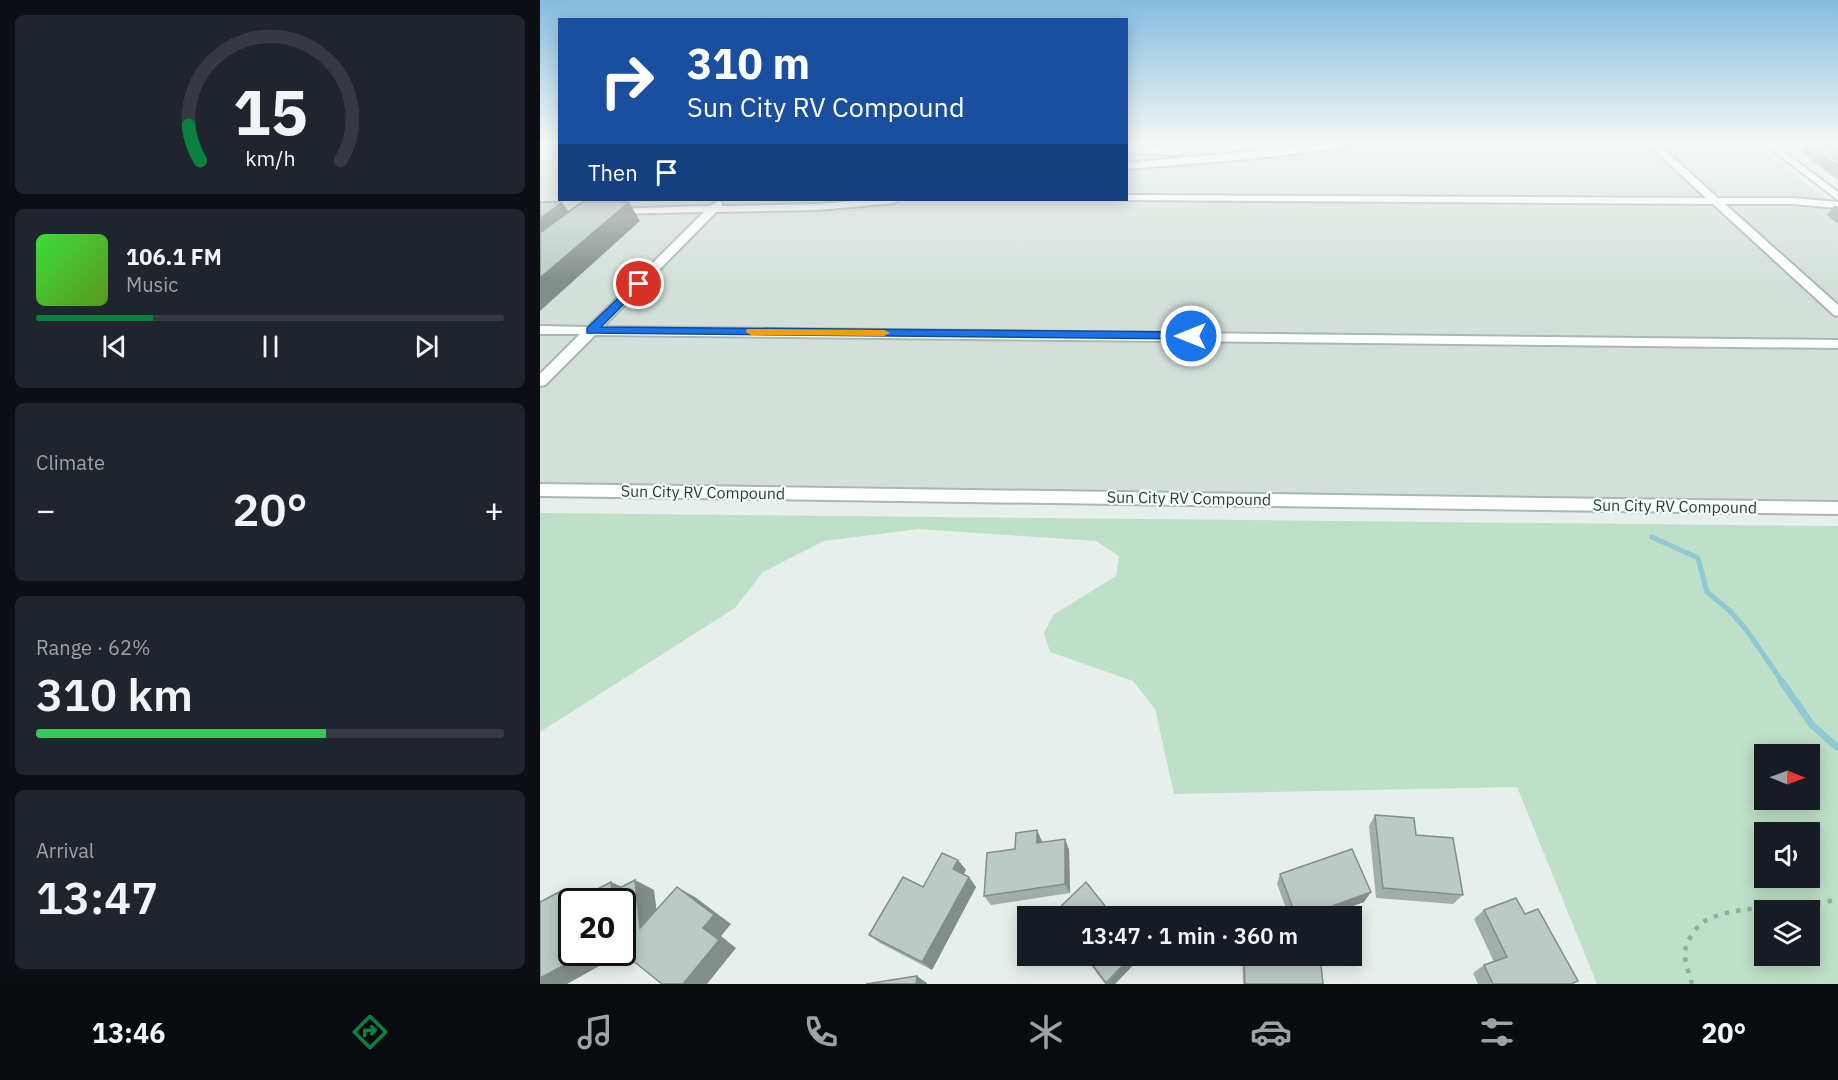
<!DOCTYPE html>
<meta charset="utf-8">
<style>
:root{--surface:#171b24;--page:#20242c;--text:#f1f3f6;--muted:#9ea1a6;--line:#363941;--accent:#0b8043}
body{margin:0;font-family:"IBM Plex Sans",sans-serif;background:var(--page);color:var(--text);height:100vh;display:flex;flex-direction:column;font-size:22px;white-space:nowrap}
*{box-sizing:border-box;margin:0}
p{font-size:20px;color:var(--muted)}
.icon{flex:none;width:33px;height:33px;fill:none;stroke:currentColor;stroke-width:2;stroke-linecap:round;stroke-linejoin:round}
.map{position:relative;flex:1;overflow:hidden}
.panel{display:flex;flex-direction:column;gap:15px;padding:15px;background:#0d0f14;width:540px}
.panel>*{flex:none}
.banner{position:absolute;left:18px;top:18px;width:570px;height:183px;border-radius:0px;box-shadow:0 3px 15px #0003;background:#1a4fa0;color:#fff;overflow:hidden}
.needle{width:39px;rotate:91deg}
.fabs{position:absolute;left:1214px;top:744px;display:grid;gap:12px}
.fabs a{display:grid;place-items:center;width:66px;height:66px;border-radius:0px;background:var(--surface);box-shadow:0 3px 15px #0003;font-size:30px}
.speed{position:absolute;left:18px;top:888px;display:flex;gap:12px;font-size:30px;font-weight:700;text-align:center}
.speed>*{display:grid;place-content:center;width:78px;height:78px;border-radius:50%;background:var(--surface);box-shadow:0 3px 15px #0003;line-height:1}
.speed .limit{border:3px solid #111;border-radius:9px;background:#fff;color:#111}
.pin{position:absolute;display:grid;place-items:center;width:51px;height:51px;color:#fff;margin:-26px;border:3px solid #fff;border-radius:50%;box-shadow:0 2px 6px #0007}
.me{position:absolute;width:66px;margin:-33px;rotate:270deg;stroke-linejoin:round;filter:drop-shadow(0 0 4px #0008)}
.turn{display:flex;align-items:center;gap:21px;height:126px;padding:0 30px;font-size:27px}
.turn .icon{width:78px;height:78px;stroke-width:2.5}
.turn b{display:block;font-size:42px;line-height:51px}
.then{display:flex;align-items:center;height:57px;padding:0 30px;background:#0003;gap:12px;font-size:22px}
.big{font-size:45px;font-weight:600;line-height:1.1}
.panel .tile{flex:1;display:flex;flex-direction:column;justify-content:center;gap:9px;min-width:0;padding:0 21px;border-radius:9px;background:var(--page)}
.panel .dial{align-items:center;gap:0}
.dial svg{height:156px;overflow:visible;fill:none;stroke:var(--line);stroke-width:7;stroke-linecap:round;text-anchor:middle}
.dial text{fill:var(--text);stroke:none}
.song{display:flex;align-items:center;gap:18px}
.cover{width:72px;height:72px;border-radius:9px;background:linear-gradient(135deg,hsl(120 70% 55%),hsl(90 70% 35%))}
.played{height:6px;border-radius:3px;background:linear-gradient(90deg,var(--accent) 25%,var(--line) 25%)}
.keys{display:flex;justify-content:space-around;direction:ltr}
.heat{display:flex;justify-content:space-between;align-items:center;font-size:33px;direction:ltr}
.charge{height:9px;border-radius:4px;background:linear-gradient(90deg,#34c759 62%,var(--line) 0)}
.trip{position:absolute;left:477px;top:906px;width:345px;height:60px;border-radius:0px;background:var(--surface);box-shadow:0 3px 15px #0003;font-weight:600;line-height:60px;text-align:center}
.menu{display:flex;height:96px;justify-content:space-around;align-items:center;background:#090b0e;color:var(--muted)}
.menu .icon{width:42px;height:42px}
.menu .active{color:var(--accent)}
.menu b{font-size:27px;color:var(--text)}
main{display:flex;flex:1;min-height:0}
.map>svg:first-child{display:block}
.built{fill:#d4dfda}
.green{fill:#bfe0c8;fill-rule:evenodd}
.lines{fill:none;stroke-linecap:round;stroke-linejoin:round}
.stream-far1{stroke:#8ec9d4;stroke-width:5}
.stream{stroke:#8ec9d4;stroke-width:7}
.minor-casing{stroke:#a8b8b2;stroke-width:4}
.path{stroke:#86b3a5;stroke-width:4.5;stroke-dasharray:4.5 7;stroke-linecap:butt}
.minor{fill:#fff;fill-rule:evenodd}
.wall{fill:#a1aea9}
.shaded-wall{fill:#838d89}
.building{fill:#bbcac4;stroke:#838d89;stroke-width:1.5}
.route{fill:#1a73e8;stroke:#114b97;stroke-width:1.5}
.slow{fill:#f59e0b}
.labels{text-anchor:middle;dominant-baseline:central;stroke-width:4.5;stroke-linejoin:round;paint-order:stroke}
.street-label{font-size:16px;fill:#24423a;stroke:#f7fbf9}
</style>
<main>
<section class="panel">
<div class="tile dial"><svg viewBox="0 0 100 80">
<path d="M14 69A42 42 0 1 1 86 69"/>
<path d="M14 69A42 42 0 0 1 8 51" stroke="#0b8043"/>
<text x="50" y="56" font-size="32" font-weight="700">15</text>
<text x="50" y="72" font-size="11">km/h</text>
</svg></div>
<div class="tile">
<div class="song"><i class="cover"></i><div><b>106.1 FM</b><p>Music</p></div></div>
<div class="played"></div>
<div class="keys"><svg class="icon" aria-label="previous" viewBox="0 0 24 24"><path d="M18 5L8 12l10 7zM5 5v14"/></svg><svg class="icon" aria-label="pause" viewBox="0 0 24 24"><path d="M8 5v14M16 5v14"/></svg><svg class="icon" aria-label="next" viewBox="0 0 24 24"><path d="M6 5l10 7-10 7zM19 5v14"/></svg></div>
</div>
<div class="tile"><p>Climate</p>
<div class="heat"><a>−</a><b class="big">20°</b><a>+</a></div>
</div>
<div class="tile"><p>Range · 62%</p><b class="big">310 km</b><div class="charge"></div></div>
<div class="tile"><p>Arrival</p><b class="big">13:47</b></div>
</section>
<div class="map">
<svg width="1298" height="984" viewBox="0 0 1298 984">
<rect width="100%" height="100%" fill="#e6efeb"/>
<path class="built" d="M 0,145 L 19,145 L 20,200 L 586,200 L 587,147 L 672,153 L 671,156 L 778,145 L 1217,145 L 1298,208 L 1298,301 L 1296,302 L 1298,304 L 1298,515 L 0,496 Z"/>
<path class="green" d="M 0,513 L 1298,526 L 1298,984 L 1057,984 L 977,787 L 634,794 L 615,709 L 593,681 L 510,652 L 504,633 L 513,615 L 576,576 L 579,556 L 556,541 L 379,529 L 284,541 L 223,572 L 195,608 L 0,732 ZM 1224,754 L 1269,754 L 1269,800 L 1224,800 ZM 1224,832 L 1269,832 L 1269,878 L 1224,878 ZM 1224,910 L 1269,910 L 1269,956 L 1224,956 Z"/>
<g class="lines">
<path class="stream-far1" d="M 1112,537 L 1158,558 L 1167,592 L 1190,611 L 1208,632 L 1243,683"/>
<path class="stream" d="M 1242,682 L 1272,725 L 1298,748"/>
<g class="minor-casing">
<path id="minor" d="M 0,145 L 12,145 L 0,148 Z
M 781,145 L 806,145 L 801,148 L 708,159 L 586,169 L 586,163 Z
M 1109,145 L 1119,145 L 1178,198 L 1253,198 L 1298,202 L 1298,208 L 1253,204 L 1185,204 L 1298,305 L 1298,316 L 1294,315 L 1173,204 L 582,200 L 586,200 L 586,195 L 1166,198 Z
M 1226,145 L 1235,145 L 1298,192 L 1298,200 Z
M 586,146 L 639,149 L 644,152 L 639,155 L 586,152 Z
M 326,200 L 359,200 L 354,203 L 278,210 L 176,212 L 63,327 L 1298,340 L 1298,348 L 55,335 L 5,385 L 0,386 L 0,374 L 40,334 L 0,334 L 0,326 L 48,327 L 164,212 L 73,214 L 68,211 L 69,209 L 170,206 L 178,201 L 182,202 L 182,206 L 278,204 Z
M 0,484 L 1298,502 L 1298,514 L 0,496 Z"/>
</g>
<path class="path" d="M 1152,984 C 1150,975 1144,961 1145,952 C 1146,940 1158,923 1169,919 C 1203,903 1259,910 1298,899"/>
<use href="#minor" class="minor"/>
</g>
<path class="wall" d="M 1267,145 L 1298,146 L 1298,180 L 1262,153 Z
M 1294,206 L 1298,206 L 1298,224 L 1287,215 Z
M 835,815 L 876,835 L 923,895 L 913,904 L 836,898 L 829,826 Z
M 525,839 L 529,850 L 530,893 L 451,905 L 444,896 L 475,849 L 502,841 L 502,843 Z
M 426,870 L 423,874 L 436,887 L 392,970 L 340,943 L 329,935 L 383,887 Z
M 740,874 L 824,902 L 785,916 L 749,916 L 737,884 Z
M 944,910 L 985,914 L 1032,984 L 938,984 L 933,973 L 944,965 L 954,962 L 934,919 Z
M 544,956 L 600,956 L 601,957 L 575,984 L 565,984 Z
M 702,956 L 780,956 L 783,984 L 703,984 Z"/>
<path class="shaded-wall" d="M 22,202 L 34,221 L 0,249 L 0,219 Z
M 89,202 L 100,221 L 0,311 L 0,278 Z
M 497,830 L 502,841 L 502,854 L 497,843 Z
M 525,839 L 529,850 L 530,893 L 525,884 Z
M 418,860 L 426,870 L 421,879 L 413,869 Z
M 429,877 L 436,887 L 392,970 L 382,962 Z
M 95,880 L 114,890 L 120,937 L 100,928 Z
M 71,882 L 91,891 L 72,892 Z
M 137,887 L 155,897 L 191,924 L 181,936 L 196,948 L 167,984 L 143,984 L 163,928 Z
M 21,891 L 43,901 L 43,902 L 32,902 L 32,911 L 22,907 Z
M 831,892 L 824,902 L 785,916 L 765,916 Z
M 82,946 L 90,949 L 27,984 L 0,984 L 0,978 L 48,952 L 82,952 Z
M 592,956 L 600,956 L 601,957 L 575,984 L 567,984 Z
M 377,976 L 387,983 L 387,984 L 376,984 Z"/>
<path class="building" d="M 1267,145 L 1296,145 L 1298,146 L 1298,166 Z
M 0,202 L 22,202 L 0,219 Z
M 42,202 L 89,202 L 0,278 L 0,233 Z
M 835,815 L 874,818 L 876,835 L 913,838 L 923,895 L 843,888 Z
M 497,830 L 497,843 L 525,839 L 525,884 L 444,896 L 447,853 L 475,849 L 476,833 Z
M 812,849 L 831,892 L 765,916 L 756,916 L 740,874 Z
M 402,853 L 418,860 L 413,869 L 429,877 L 382,962 L 329,935 L 363,877 L 383,887 Z
M 95,880 L 100,928 L 137,887 L 174,915 L 163,928 L 179,940 L 143,984 L 122,984 L 82,952 L 82,902 L 33,902 L 71,882 L 72,892 Z
M 546,882 L 573,916 L 517,916 L 514,913 Z
M 21,891 L 22,907 L 32,902 L 32,952 L 48,952 L 0,978 L 0,902 Z
M 976,898 L 985,914 L 998,909 L 1038,981 L 1031,984 L 953,984 L 944,965 L 967,957 L 944,910 Z
M 546,956 L 592,956 L 566,983 Z
M 704,956 L 780,956 L 783,984 L 705,984 Z
M 377,976 L 376,984 L 326,984 Z"/>
<linearGradient id="sky" x2="0" y2="1"><stop stop-color="#84bce0"/><stop offset="0.51" stop-color="#f4f8f6"/><stop offset="1" stop-color="#f4f8f6" stop-opacity="0"/></linearGradient>
<rect width="1298" height="282" fill="url(#sky)"/>
<path class="route" d="M 95,282 L 104,284 L 61,327 L 651,332 L 656,336 L 651,339 L 47,333 L 47,328 Z"/>
<path class="slow" d="M 207,329 L 344,330 L 350,333 L 344,336 L 211,335 L 206,332 Z"/>
<g class="labels">
<g class="street-label">
<text transform="translate(163 492) rotate(1)">Sun City RV Compound</text>
<text transform="translate(649 498) rotate(1)">Sun City RV Compound</text>
<text transform="translate(1135 506) rotate(1)">Sun City RV Compound</text>
</g>
</g>
</svg>
<div class="fabs">
<a><svg class="needle" viewBox="-14 -14 28 28"><path d="M0-13l5 13h-10z" fill="#e53935"/><path d="M0 13l5-13h-10z" fill="#9ea1a6"/></svg></a>
<a><svg class="icon" aria-label="sound" viewBox="0 0 24 24"><path d="M4 9h4l5-4v14l-5-4H4zM17 9q2 3 0 6"/></svg></a>
<a><svg class="icon" aria-label="layers" viewBox="0 0 24 24"><path d="M12 4l9 5-9 5-9-5zM3 14l9 5 9-5"/></svg></a>
</div>
<div class="speed"><div class="limit">20</div></div>
<div class="pin" style="left:99px;top:284px;background:#d93025"><svg class="icon" aria-label="arrive" viewBox="0 0 24 24"><path d="M6 21V4h12l-3 4 3 4H6"/></svg></div>
<svg class="me" style="left:651px;top:336px" viewBox="-20 -20 40 40"><circle r="17" fill="#1a73e8" stroke="#fff" stroke-width="3"/><path d="M0-11L8 9 0 5-8 9z" fill="#fff"/></svg>
<div class="trip">13:47 · 1 min · 360 m</div>
<div class="banner">
<div class="turn"><svg class="icon" aria-label="right" viewBox="0 0 24 24"><path d="M7 20v-9h11M14 6l5 5-5 5"/></svg><div><b>310 m</b>Sun City RV Compound</div></div>
<div class="then">Then<svg class="icon" aria-label="arrive" viewBox="0 0 24 24"><path d="M6 21V4h12l-3 4 3 4H6"/></svg></div>
</div>
</div>
</main>
<nav class="menu">
<b>13:46</b>
<svg class="icon active" aria-label="directions" viewBox="0 0 24 24"><path d="M12 3l9 9-9 9-9-9zM9 14v-3h6M13 9l2 2-2 2"/></svg>
<svg class="icon" aria-label="music" viewBox="0 0 24 24"><path d="M9 18V5l10-2v13"/><circle cx="6" cy="18" r="3"/><circle cx="16" cy="16" r="3"/></svg>
<svg class="icon" aria-label="phone" viewBox="0 0 24 24"><path d="M5 4h4l2 5-3 2q2 4 5 5l2-3 5 2v4C11 20 4 13 5 4z"/></svg>
<svg class="icon" aria-label="climate" viewBox="0 0 24 24"><path d="M12 3v18M4 7l16 10M4 17L20 7"/></svg>
<svg class="icon" aria-label="car" viewBox="0 0 24 24"><path d="M5 17H2v-5l4-1 3-4h7l3 4 3 1v5h-3M9 17h6M6 11h13"/><circle cx="7" cy="17" r="2"/><circle cx="17" cy="17" r="2"/></svg>
<svg class="icon" aria-label="filters" viewBox="0 0 24 24"><path d="M4 7h16M4 17h16"/><circle cx="9" cy="7" r="2"/><circle cx="15" cy="17" r="2"/></svg>
<b>20°</b>
</nav>
